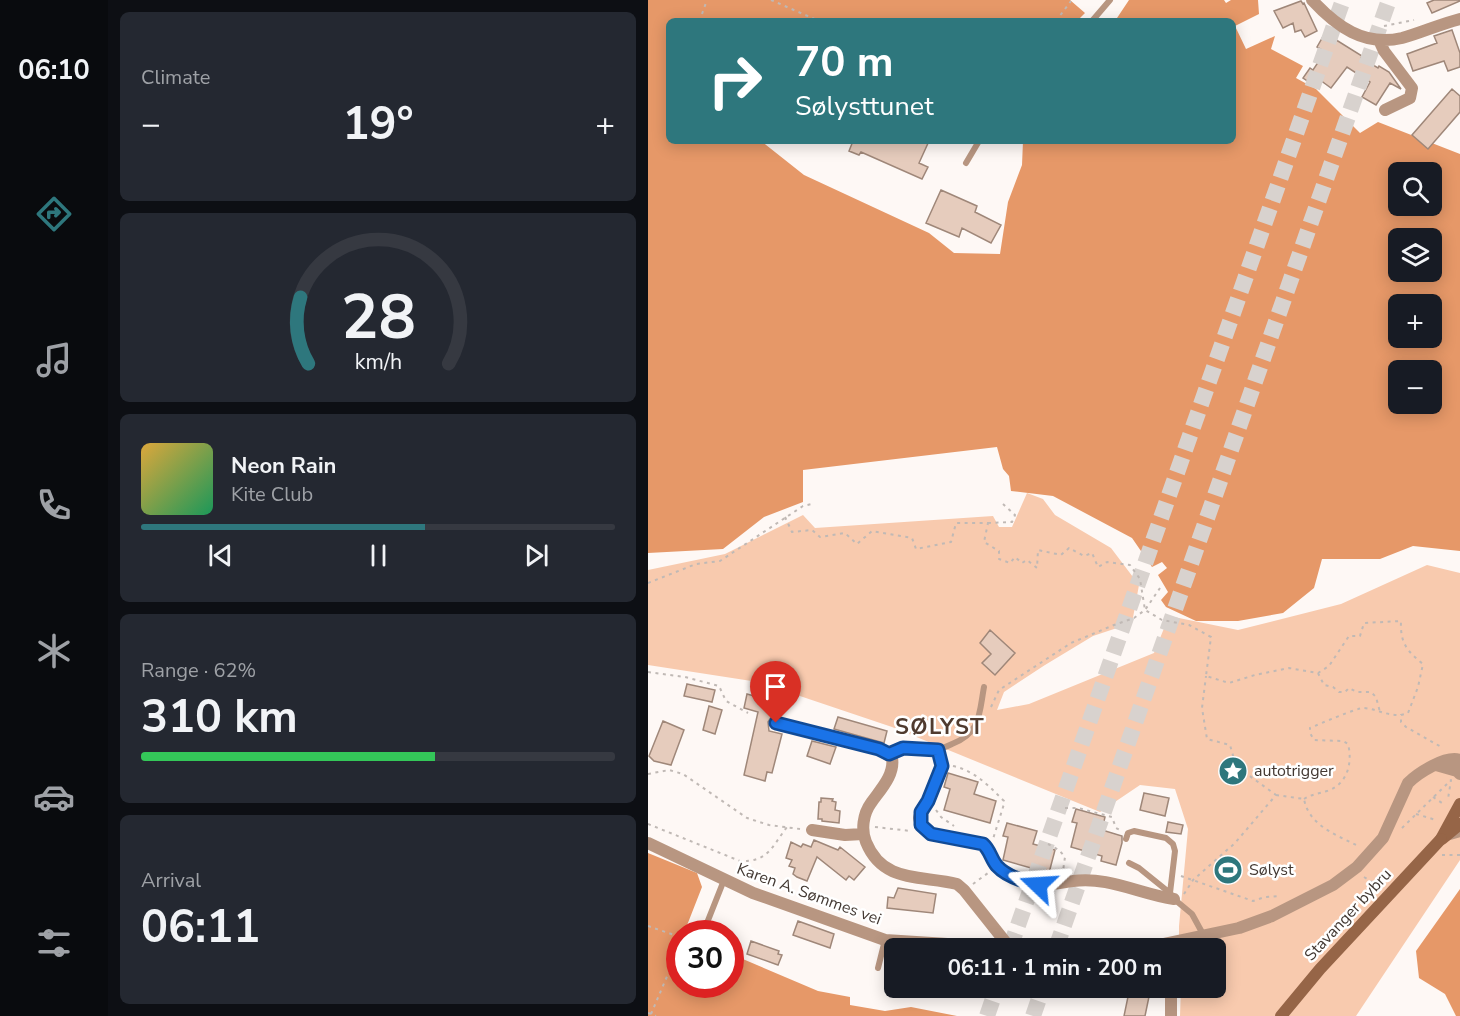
<!DOCTYPE html>
<meta charset="utf-8">
<style>
:root{--surface:#171b24;--page:#242831;--text:#f1f3f6;--muted:#9ea1a6;--line:#363941;--accent:#2e777d}
body{margin:0;font-family:"Nunito Sans",sans-serif;background:var(--page);color:var(--text);height:100vh;display:flex;flex-direction:column;font-size:22px;white-space:nowrap}
*{box-sizing:border-box;margin:0}
p{font-size:20px;color:var(--muted)}
.icon{flex:none;width:33px;height:33px;fill:none;stroke:currentColor;stroke-width:2;stroke-linecap:round;stroke-linejoin:round}
.map{position:relative;flex:1;overflow:hidden}
.side{display:flex;flex-direction:column;gap:12px;padding:12px;background:#0d0f14;width:540px}
.side>*{flex:none}
.banner{position:absolute;left:18px;top:18px;width:570px;height:126px;border-radius:9px;box-shadow:0 3px 15px #0003;background:#2e777d;color:#fff;overflow:hidden}
.buttons{position:absolute;left:740px;top:162px;display:grid;gap:12px}
.buttons a{display:grid;place-items:center;width:54px;height:54px;border-radius:9px;background:var(--surface);box-shadow:0 3px 15px #0003;font-size:30px}
.speed{position:absolute;left:18px;top:920px;display:flex;gap:12px;font-size:30px;font-weight:700;text-align:center}
.speed>*{display:grid;place-content:center;width:78px;height:78px;border-radius:50%;background:var(--surface);box-shadow:0 3px 15px #0003;line-height:1}
.speed .limit{border:9px solid #d22;background:#fff;color:#111}
.pin{position:absolute;display:grid;place-items:center;width:51px;height:51px;color:#fff;margin:-62px -26px;border-radius:50% 50% 50% 0;rotate:-45deg;box-shadow:0 0 6px #0007}
.pin .icon{rotate:45deg}
.me{position:absolute;width:66px;margin:-33px;rotate:290deg;stroke-linejoin:round;filter:drop-shadow(0 0 4px #0008)}
.turn{display:flex;align-items:center;gap:21px;height:126px;padding:0 30px;font-size:27px}
.turn .icon{width:78px;height:78px;stroke-width:2.5}
.turn b{display:block;font-size:42px;line-height:51px}
.big{font-size:45px;font-weight:700;line-height:1.1}
.side .widget{flex:1;display:flex;flex-direction:column;justify-content:center;gap:9px;min-width:0;padding:0 21px;border-radius:9px;background:var(--page)}
.side .dial{align-items:center;gap:0}
.dial svg{height:156px;overflow:visible;fill:none;stroke:var(--line);stroke-width:7;stroke-linecap:round;text-anchor:middle}
.dial text{fill:var(--text);stroke:none}
.song{display:flex;align-items:center;gap:18px}
.cover{width:72px;height:72px;border-radius:9px;background:linear-gradient(135deg,hsl(40 70% 55%),hsl(150 70% 35%))}
.played{height:6px;border-radius:3px;background:linear-gradient(90deg,var(--accent) 60%,var(--line) 60%)}
.keys{display:flex;justify-content:space-around;direction:ltr}
.heat{display:flex;justify-content:space-between;align-items:center;font-size:33px;direction:ltr}
.charge{height:9px;border-radius:4px;background:linear-gradient(90deg,#34c759 62%,var(--line) 0)}
.trip{position:absolute;left:236px;top:938px;width:342px;height:60px;border-radius:9px;background:var(--surface);box-shadow:0 3px 15px #0003;font-weight:700;line-height:60px;text-align:center}
main{display:flex;flex:1;min-height:0}
.dock{display:flex;flex-direction:column;width:108px;justify-content:space-around;align-items:center;background:#090b0e;color:var(--muted)}
.dock .icon{width:42px;height:42px}
.dock .active{color:var(--accent)}
.dock b{font-size:27px;color:var(--text)}
.map>svg:first-child{display:block}
.green{fill:#f8caae}
.water{fill:#e69868;fill-rule:evenodd}
.building{fill:#e6ccbd;stroke:#9f8779;stroke-width:1.5}
.lines{fill:none;stroke-linecap:round;stroke-linejoin:round}
.trunk-tunnel{stroke:#d8d2ce;stroke-width:16;stroke-dasharray:16 8;stroke-linecap:butt}
.path{stroke:#c0b9b5;stroke-width:2;stroke-dasharray:3 4.5;stroke-linecap:butt}
.service{stroke:#b89681;stroke-width:6}
.minor{stroke:#b89681;stroke-width:12}
.secondary{stroke:#966547;stroke-width:12}
.secondary-bridge{stroke:#966547;stroke-width:12}
.route-casing{stroke:#114b97;stroke-width:15}
.route{stroke:#1a73e8;stroke-width:10}
.labels{text-anchor:middle;dominant-baseline:central;stroke-width:5;stroke-linejoin:round;paint-order:stroke}
.poi-label{font-size:16px;fill:#423832;stroke:#fff;text-anchor:start}
.street-label{font-size:16px;fill:#423832;stroke:#fff}
.district-label{font-size:22px;font-weight:bold;letter-spacing:1.5px;fill:#503b2f;stroke:#fff}
</style>
<main>
<nav class="dock">
<b>06:10</b>
<svg class="icon active" aria-label="directions" viewBox="0 0 24 24"><path d="M12 3l9 9-9 9-9-9zM9 14v-3h6M13 9l2 2-2 2"/></svg>
<svg class="icon" aria-label="music" viewBox="0 0 24 24"><path d="M9 18V5l10-2v13"/><circle cx="6" cy="18" r="3"/><circle cx="16" cy="16" r="3"/></svg>
<svg class="icon" aria-label="phone" viewBox="0 0 24 24"><path d="M5 4h4l2 5-3 2q2 4 5 5l2-3 5 2v4C11 20 4 13 5 4z"/></svg>
<svg class="icon" aria-label="climate" viewBox="0 0 24 24"><path d="M12 3v18M4 7l16 10M4 17L20 7"/></svg>
<svg class="icon" aria-label="car" viewBox="0 0 24 24"><path d="M5 17H2v-5l4-1 3-4h7l3 4 3 1v5h-3M9 17h6M6 11h13"/><circle cx="7" cy="17" r="2"/><circle cx="17" cy="17" r="2"/></svg>
<svg class="icon" aria-label="filters" viewBox="0 0 24 24"><path d="M4 7h16M4 17h16"/><circle cx="9" cy="7" r="2"/><circle cx="15" cy="17" r="2"/></svg>
</nav>
<section class="side">
<div class="widget"><p>Climate</p>
<div class="heat"><a>−</a><b class="big">19°</b><a>+</a></div>
</div>
<div class="widget dial"><svg viewBox="0 0 100 80">
<path d="M14 69A42 42 0 1 1 86 69"/>
<path d="M14 69A42 42 0 0 1 10 35" stroke="#2e777d"/>
<text x="50" y="56" font-size="32" font-weight="700">28</text>
<text x="50" y="72" font-size="11">km/h</text>
</svg></div>
<div class="widget">
<div class="song"><i class="cover"></i><div><b>Neon Rain</b><p>Kite Club</p></div></div>
<div class="played"></div>
<div class="keys"><svg class="icon" aria-label="previous" viewBox="0 0 24 24"><path d="M18 5L8 12l10 7zM5 5v14"/></svg><svg class="icon" aria-label="pause" viewBox="0 0 24 24"><path d="M8 5v14M16 5v14"/></svg><svg class="icon" aria-label="next" viewBox="0 0 24 24"><path d="M6 5l10 7-10 7zM19 5v14"/></svg></div>
</div>
<div class="widget"><p>Range · 62%</p><b class="big">310 km</b><div class="charge"></div></div>
<div class="widget"><p>Arrival</p><b class="big">06:11</b></div>
</section>
<div class="map">
<svg width="812" height="1016" viewBox="0 0 812 1016">
<rect width="100%" height="100%" fill="#fef8f5"/>
<path class="green" d="M 379,493 L 395,499 L 407,515 L 463,548 L 491,585 L 484,623 L 445,636 L 397,665 L 356,692 L 349,710 L 381,704 L 506,653 L 521,616 L 590,630 L 693,604 L 779,565 L 812,573 L 812,860 L 708,1016 L 532,1016 L 533,987 L 567,987 L 567,948 L 531,948 L 531,926 L 540,829 L 527,789 L 492,785 L 452,812 L 244,727 L 110,682 L 0,665 L 0,570 L 77,554 L 155,515 L 167,528 L 345,516 L 351,527 L 364,527 Z"/>
<path class="water" d="M 0,0 L 422,0 L 437,13 L 429,21 L 21,21 L 21,141 L 113,141 L 156,175 L 281,233 L 306,253 L 352,254 L 360,202 L 374,165 L 375,141 L 585,141 L 585,21 L 467,21 L 481,0 L 576,0 L 578,3 L 583,0 L 610,0 L 611,14 L 587,26 L 598,49 L 627,36 L 623,49 L 655,66 L 648,78 L 668,89 L 712,133 L 730,122 L 812,154 L 812,551 L 765,546 L 732,559 L 674,559 L 666,588 L 635,613 L 590,621 L 548,621 L 518,607 L 513,600 L 520,592 L 510,575 L 519,568 L 514,562 L 504,567 L 484,538 L 405,496 L 363,491 L 361,476 L 355,469 L 349,447 L 155,470 L 155,502 L 116,517 L 75,549 L 0,553 ZM 750,172 L 783,172 L 783,206 L 750,206 ZM 750,238 L 783,238 L 783,272 L 750,272 ZM 750,304 L 783,304 L 783,338 L 750,338 ZM 750,370 L 783,370 L 783,404 L 750,404 Z
M 0,853 L 49,873 L 54,887 L 36,933 L 32,933 L 32,984 L 82,984 L 83,954 L 170,991 L 202,997 L 202,1005 L 237,1011 L 263,1007 L 309,1016 L 0,1016 Z
M 812,889 L 812,1016 L 808,1016 L 797,994 L 771,978 L 768,951 Z"/>
<path class="building" d="M 786,0 L 812,0 L 812,1 L 784,13 L 779,3 Z
M 653,1 L 655,4 L 656,3 L 669,31 L 657,37 L 653,30 L 647,32 L 645,23 L 635,28 L 626,11 Z
M 804,30 L 812,53 L 812,67 L 800,71 L 796,61 L 765,71 L 759,54 L 789,43 L 786,36 Z
M 677,33 L 714,56 L 713,58 L 730,68 L 731,66 L 741,72 L 753,89 L 742,83 L 728,105 L 714,97 L 722,82 L 699,67 L 683,88 L 672,80 L 667,86 L 655,78 L 662,68 L 665,70 L 677,52 L 669,47 Z
M 804,89 L 812,96 L 812,112 L 780,149 L 764,135 Z
M 205,141 L 281,141 L 271,163 L 280,167 L 274,179 L 213,152 L 211,155 L 201,151 Z
M 293,190 L 329,206 L 327,212 L 353,225 L 343,243 L 314,228 L 311,237 L 278,223 Z
M 342,630 L 367,653 L 347,675 L 334,663 L 343,654 L 332,643 Z
M 39,684 L 67,690 L 64,702 L 36,696 Z
M 99,694 L 110,697 L 109,701 L 127,705 L 124,716 L 120,722 L 121,731 L 134,734 L 124,773 L 119,772 L 117,781 L 96,775 L 110,712 L 96,708 Z
M 61,706 L 74,710 L 67,734 L 55,730 Z
M 190,717 L 239,731 L 236,743 L 186,729 Z
M 15,721 L 36,730 L 23,765 L 6,761 L 1,756 Z
M 164,741 L 188,747 L 182,764 L 159,756 Z
M 300,773 L 330,782 L 326,794 L 348,801 L 342,823 L 296,810 L 302,789 L 296,787 Z
M 496,793 L 521,798 L 517,816 L 492,810 Z
M 173,798 L 185,799 L 184,801 L 188,802 L 187,810 L 192,811 L 191,823 L 174,821 L 174,819 L 170,819 L 171,802 L 173,802 Z
M 428,809 L 457,817 L 454,830 L 474,836 L 474,843 L 468,865 L 453,861 L 454,856 L 423,847 L 429,823 L 424,822 Z
M 520,822 L 535,825 L 533,834 L 518,832 Z
M 359,823 L 389,831 L 385,844 L 407,850 L 401,873 L 355,860 L 360,837 L 355,836 Z
M 166,840 L 190,850 L 192,847 L 217,867 L 206,880 L 201,876 L 198,880 L 169,857 L 159,881 L 149,877 L 145,874 L 147,868 L 141,866 L 144,860 L 138,858 L 143,842 L 153,847 L 155,844 L 163,847 Z
M 250,888 L 288,894 L 285,913 L 239,908 L 240,897 L 246,898 Z
M 150,921 L 186,934 L 182,948 L 145,935 Z
M 103,941 L 131,951 L 130,954 L 134,955 L 130,965 L 99,954 Z
M 482,987 L 503,987 L 497,1016 L 476,1016 Z"/>
<g class="lines">
<path class="trunk-tunnel" d="M 362,948 L 695,0
M 408,948 L 741,0
M 339,1016 L 349,987
M 385,1016 L 395,987"/>
<path class="path" d="M 123,0 L 171,21
M 54,14 L 59,0
M 408,21 L 423,1
M 736,26 L 766,20
M 137,517 L 144,532 L 164,530 L 172,537 L 197,533 L 209,544 L 224,531 L 264,538 L 268,549 L 303,542 L 308,523 L 340,523 L 336,542 L 351,551 L 351,559 L 362,563 L 367,557 L 374,563 L 379,560 L 389,568 L 390,550 L 413,555 L 421,548 L 436,556 L 444,553 L 450,567 L 459,562 L 482,565 L 492,579 L 497,610 L 514,620 L 541,625 L 563,637 L 558,676 L 581,683 L 607,675 L 641,668 L 670,673 L 681,666 L 701,636 L 712,636 L 716,623 L 753,621 C 752,643 759,651 775,664 L 770,687 L 760,713 L 753,715 L 753,722 L 758,727 L 795,748
M 340,523 L 364,522 L 367,515 L 355,504
M 0,583 L 48,564 L 72,561 L 155,506 L 164,504
M 0,672 L 37,677 L 71,686 L 78,701 L 100,713
M 670,673 L 676,685 L 685,687 L 691,692 L 697,692 L 701,688 L 709,692 L 723,692 L 728,697 L 732,712
M 343,707 L 351,690 L 423,643 L 466,625 L 486,618 L 497,610 L 512,588
M 305,766 C 327,771 340,785 356,801 L 356,804 L 345,839
M 0,774 L 21,770 L 35,774 L 99,818 L 121,825 L 152,829
M 628,795 L 656,799 C 661,826 689,835 710,846
M 785,797 L 797,805
M 656,799 C 664,794 670,794 679,791 C 699,785 705,763 700,744 L 695,741 L 666,740 L 662,733 L 662,728 C 669,725 711,707 716,708 C 729,709 739,716 753,715
M 417,808 L 430,808 L 464,817 L 468,828 L 472,830
M 288,810 L 293,817 L 306,826
M 768,814 L 788,820
M 0,824 L 92,861 C 120,862 123,848 139,827
M 227,827 L 263,831
M 754,828 L 803,780 L 800,799
M 400,844 L 411,850 L 417,857 L 415,871
M 794,855 L 812,855
M 533,876 L 605,901 L 617,897 L 633,896
M 716,877 L 724,882 L 738,880
M 325,884 L 340,873
M 536,894 L 545,880 L 587,843 L 628,795 L 588,766 L 582,745 L 559,739 L 554,708 L 558,676
M 0,926 L 32,937
M 0,1013 L 8,1016
M 3,1014 L 32,946"/>
<path class="service" d="M 444,21 L 462,0
M 318,163 L 331,141
M 241,754 C 260,747 264,751 282,751 C 290,751 297,747 304,744 C 333,733 331,714 336,687
M 799,838 L 812,834
M 478,839 L 480,833 L 486,831 L 518,838 L 525,844 L 527,851 L 522,893 L 526,899 L 544,914 L 556,936
M 481,863 L 491,868 L 522,893
M 55,933 L 76,880
M 230,968 L 237,940"/>
<path class="minor" d="M 664,0 C 688,26 716,47 754,38 C 773,33 792,24 812,19
M 731,40 L 736,51 L 764,88 L 762,98 L 737,110
M 128,723 L 231,749 L 244,758 C 247,775 232,790 223,803 C 215,814 213,830 218,842 C 235,884 274,875 309,884 L 316,890 L 359,944
M 290,750 L 294,766 L 280,801 L 273,811 L 271,818 L 273,825 L 283,834 L 335,844 C 341,850 343,857 348,864 C 353,872 366,877 375,881 C 392,888 408,883 425,881 C 460,876 492,894 526,899
M 788,765 L 809,771 L 812,774
M 164,830 L 197,835 L 215,834
M 0,843 L 105,893 L 237,940 L 315,945 L 501,947 L 591,928 L 624,916 L 685,885 L 709,867 L 735,838 L 760,783 C 770,773 798,755 812,760
M 523,1016 L 523,987"/>
<path class="secondary" d="M 793,839 L 812,804
M 794,839 L 812,824"/>
<path class="secondary-bridge" d="M 633,1016 L 672,969 L 793,839"/>
</g>
<g class="lines">
<g class="route-casing">
<path id="route" d="M 128,723 L 231,749 L 241,754 L 255,748 L 290,750 L 294,766 L 280,801 L 273,812 L 273,825 L 283,834 L 335,844 C 342,850 343,859 349,866 C 358,876 377,882 390,885"/>
</g>
<use href="#route" class="route"/>
</g>
<defs>
<g id="sight-disc" transform="scale(1.5)"><circle r="9.5" fill="#2e777d" stroke="#fff"/><path d="M0-6L1.8-2.2L6-1.7L2.9 1.2L3.7 5.4L0 3.3L-3.7 5.4L-2.9 1.2L-6-1.7L-1.8-2.2Z" fill="#fff"/></g>
<g id="stadium-disc" transform="scale(1.5)"><circle r="9.5" fill="#2e777d" stroke="#fff"/><path d="M0-5a6.5 5 0 1 0 0 10a6.5 5 0 1 0 0-10ZM-3.5-1.8h7v3.6h-7Z" fill="#fff"/></g>
</defs>
<g fill-rule="evenodd">
<use href="#sight-disc" x="585" y="771"/>
<use href="#stadium-disc" x="580" y="870"/>
</g>
<g class="labels">
<g class="poi-label">
<text x="606" y="771">autotrigger</text>
<text x="601" y="870">Sølyst</text>
</g>
<g class="street-label">
<text transform="translate(161 894) rotate(20)">Karen A. Sømmes vei</text>
<text transform="translate(700 915) rotate(-47)">Stavanger bybru</text>
</g>
<g class="district-label">
<text x="292" y="727">SØLYST</text>
</g>
</g>
</svg>
<div class="buttons">
<a><svg class="icon" aria-label="search" viewBox="0 0 24 24"><circle cx="10" cy="10" r="6"/><path d="M15 15l6 6"/></svg></a>
<a><svg class="icon" aria-label="layers" viewBox="0 0 24 24"><path d="M12 4l9 5-9 5-9-5zM3 14l9 5 9-5"/></svg></a>
<a>+</a>
<a>−</a>
</div>
<div class="speed"><div class="limit">30</div></div>
<div class="pin" style="left:128px;top:723px;background:#d93025"><svg class="icon" aria-label="arrive" viewBox="0 0 24 24"><path d="M6 21V4h12l-3 4 3 4H6"/></svg></div>
<svg class="me" style="left:390px;top:885px" viewBox="-20 -20 40 40"><path d="M0-17L14 15 0 8-14 15z" fill="#1a73e8" stroke="#fff" stroke-width="4"/></svg>
<div class="trip">06:11 · 1 min · 200 m</div>
<div class="banner">
<div class="turn"><svg class="icon" aria-label="right" viewBox="0 0 24 24"><path d="M7 20v-9h11M14 6l5 5-5 5"/></svg><div><b>70 m</b>Sølysttunet</div></div>
</div>
</div>
</main>
